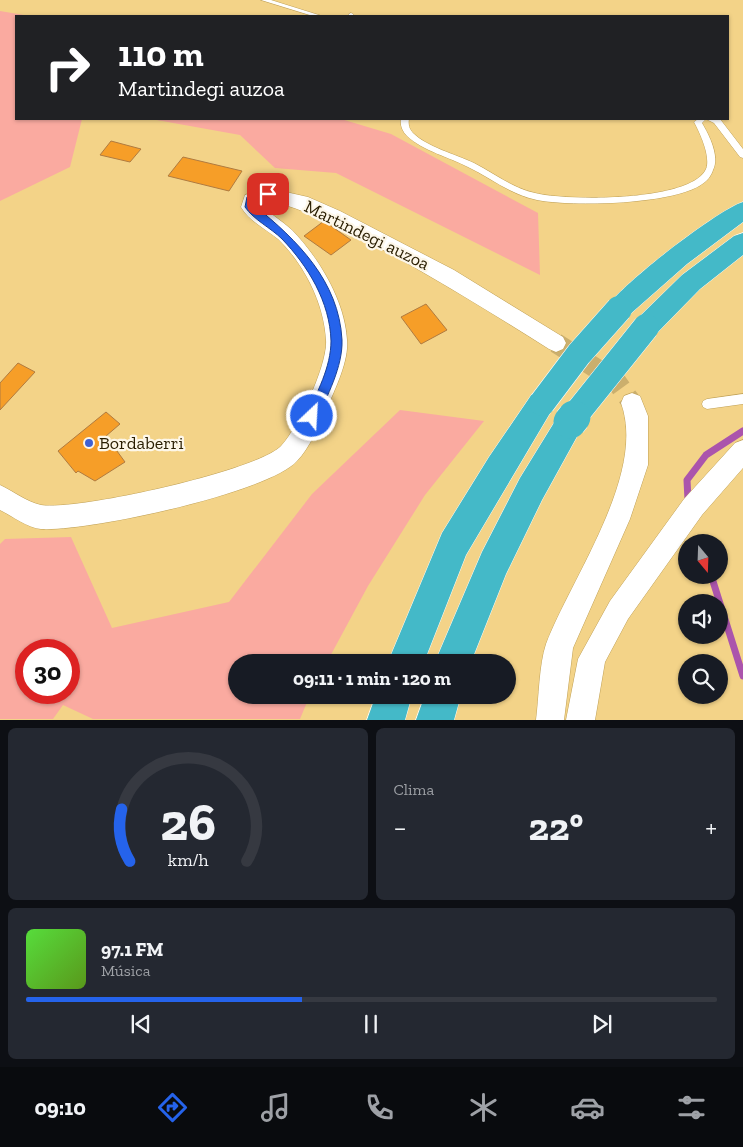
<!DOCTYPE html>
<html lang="es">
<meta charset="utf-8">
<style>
:root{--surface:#171b24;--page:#242831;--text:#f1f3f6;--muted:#9ea1a6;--line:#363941;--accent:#2563eb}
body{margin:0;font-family:"Zilla Slab",serif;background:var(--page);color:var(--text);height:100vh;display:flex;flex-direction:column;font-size:19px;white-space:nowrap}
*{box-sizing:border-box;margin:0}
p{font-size:16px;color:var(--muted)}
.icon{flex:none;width:28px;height:28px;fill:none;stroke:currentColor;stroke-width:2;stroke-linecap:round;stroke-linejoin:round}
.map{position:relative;height:720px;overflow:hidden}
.drawer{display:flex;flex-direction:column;gap:8px;padding:8px;background:#0d0f14;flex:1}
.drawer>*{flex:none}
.banner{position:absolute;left:15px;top:15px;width:714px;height:105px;border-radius:0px;box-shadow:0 1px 4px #0004;background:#202124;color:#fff;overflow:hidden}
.needle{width:32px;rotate:161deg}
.buttons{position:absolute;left:678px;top:534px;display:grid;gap:10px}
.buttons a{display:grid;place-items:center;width:50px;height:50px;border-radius:50%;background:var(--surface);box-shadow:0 1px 4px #0004;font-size:25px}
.speed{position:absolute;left:15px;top:639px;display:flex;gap:10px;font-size:25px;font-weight:700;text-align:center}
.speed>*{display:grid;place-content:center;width:65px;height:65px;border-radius:50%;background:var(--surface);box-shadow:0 1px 4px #0004;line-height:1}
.speed .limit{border:8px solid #d22;background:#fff;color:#111}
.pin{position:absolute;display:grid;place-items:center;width:42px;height:42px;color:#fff;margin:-21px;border-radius:10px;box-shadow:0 2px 8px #0006}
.me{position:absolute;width:55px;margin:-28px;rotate:25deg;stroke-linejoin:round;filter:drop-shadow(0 0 4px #0008)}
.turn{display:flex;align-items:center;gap:18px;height:105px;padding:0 20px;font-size:22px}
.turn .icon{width:65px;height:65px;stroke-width:2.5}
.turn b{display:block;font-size:35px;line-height:42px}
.big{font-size:38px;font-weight:800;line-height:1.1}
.drawer .card{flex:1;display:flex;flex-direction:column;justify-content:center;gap:8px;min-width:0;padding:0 18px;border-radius:8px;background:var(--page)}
.drawer .dial{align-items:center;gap:0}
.dial svg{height:130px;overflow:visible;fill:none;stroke:var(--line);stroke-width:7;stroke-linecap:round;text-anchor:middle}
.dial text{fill:var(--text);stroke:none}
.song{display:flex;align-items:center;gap:15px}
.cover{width:60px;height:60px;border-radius:8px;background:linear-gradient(135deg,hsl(110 70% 55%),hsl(90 70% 35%))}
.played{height:5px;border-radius:2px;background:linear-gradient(90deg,var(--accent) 40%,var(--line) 40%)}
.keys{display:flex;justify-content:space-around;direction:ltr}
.heat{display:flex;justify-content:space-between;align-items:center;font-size:28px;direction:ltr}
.drawer .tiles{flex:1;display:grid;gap:8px;grid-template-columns:1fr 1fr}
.card:last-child{grid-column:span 2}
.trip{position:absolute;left:228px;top:654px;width:288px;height:50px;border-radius:25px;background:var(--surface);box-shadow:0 1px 4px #0004;font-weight:800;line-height:50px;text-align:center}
.tabs{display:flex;height:80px;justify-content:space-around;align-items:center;background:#090b0e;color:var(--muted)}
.tabs .icon{width:35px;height:35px}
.tabs .active{color:var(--accent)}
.tabs b{font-size:22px;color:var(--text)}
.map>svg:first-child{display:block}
.green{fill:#faaaa0;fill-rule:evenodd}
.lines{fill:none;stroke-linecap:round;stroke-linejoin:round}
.stream{stroke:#ab54ac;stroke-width:7}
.building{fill:#f69e28;stroke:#b07b40}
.street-tunnel{stroke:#cbaf6d;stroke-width:20;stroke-dasharray:20 10;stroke-linecap:butt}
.lane-casing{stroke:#bfa056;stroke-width:1}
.street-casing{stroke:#bfa056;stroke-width:1}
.highway-casing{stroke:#fff;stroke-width:1}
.lane{fill:#fff;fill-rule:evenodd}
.street{fill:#fff;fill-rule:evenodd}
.highway{fill:#44b9c8;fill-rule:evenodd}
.highway-bridge-far1-casing{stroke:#fff;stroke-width:27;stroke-linecap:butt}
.highway-bridge-casing{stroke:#fff;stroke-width:34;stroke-linecap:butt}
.highway-bridge-far1{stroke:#44b9c8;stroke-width:26}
.highway-bridge{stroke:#44b9c8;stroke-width:33}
.route{fill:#2563eb;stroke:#184099}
.poi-dot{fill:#3f61d3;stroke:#fdf7e9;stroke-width:2}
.labels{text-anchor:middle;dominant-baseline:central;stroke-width:4.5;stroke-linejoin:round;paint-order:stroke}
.street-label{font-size:18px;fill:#291d00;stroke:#fdf7e9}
.poi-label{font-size:18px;fill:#291d00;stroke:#fdf7e9;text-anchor:start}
</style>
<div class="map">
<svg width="743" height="720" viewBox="0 0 743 720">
<rect width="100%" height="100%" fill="#f3d388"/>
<path class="green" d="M 0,11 L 30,16 L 16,16 L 16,119 L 82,119 L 70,167 L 0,201 Z
M 151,119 L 341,119 L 391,134 L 538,213 L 540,275 L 336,173 L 275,168 L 240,135 Z
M 400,410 L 484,421 L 425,495 L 368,586 L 327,662 L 236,662 L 236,695 L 310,695 L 300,719 L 93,719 L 63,705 L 53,719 L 0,719 L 0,544 L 5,539 L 71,537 L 112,628 L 229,602 L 312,494 ZM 26,650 L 69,650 L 69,692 L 26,692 Z"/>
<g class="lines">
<path class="stream" d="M 688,500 L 687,480 L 706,455 L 743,431
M 701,540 L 701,542
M 711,575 L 743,676"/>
</g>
<path class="building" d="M 111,141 L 141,149 L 130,162 L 100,155 Z
M 183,157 L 242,171 L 229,191 L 168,176 Z
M 324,221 L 351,240 L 331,255 L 304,236 Z
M 426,304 L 447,330 L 421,344 L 401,317 Z
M 18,363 L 35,372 L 0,410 L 0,383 Z
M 106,412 L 120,424 L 106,436 L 125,462 L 95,481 L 78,471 L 76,473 L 58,451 Z"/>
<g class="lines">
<path class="street-tunnel" d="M 556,343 L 616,381 L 632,403"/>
<g class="lane-casing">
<path id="lane" d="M 261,0 L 271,0 L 322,16 L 313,16 Z
M 351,13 L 353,14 L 354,16 L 348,16 L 349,14 Z
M 401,119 L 409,119 C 408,124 409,129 413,133 C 427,147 455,154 474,163 C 494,173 512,188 535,193 C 566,201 691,202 706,169 C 711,157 700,133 694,122 L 698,119 L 720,119 L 743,149 L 743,158 L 740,157 L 714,123 L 706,119 L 702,123 C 709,135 720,156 713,170 C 712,174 708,180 705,182 C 679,205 570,207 537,200 C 511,195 491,178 468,167 C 449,157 423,151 407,136 C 402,131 400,125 401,119 Z
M 743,394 L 743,404 L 707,409 L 703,407 L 702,404 L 703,401 L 707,399 Z"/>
</g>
<g class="street-casing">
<path id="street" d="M 268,188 L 308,197 L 340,211 L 454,270 L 563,337 L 566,343 L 563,349 L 556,352 L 549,349 C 492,313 435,278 376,246 C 340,227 307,210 268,200 L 259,205 C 270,213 282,221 292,230 C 319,258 345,301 347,340 C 349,361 335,389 327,408 C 320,424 309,449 297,461 C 268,493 86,532 41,529 C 28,528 12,516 0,510 L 0,485 C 13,491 27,502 41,505 C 76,511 257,471 281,446 C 298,428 328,364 326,340 C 324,303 304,264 278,239 C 266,229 249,221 241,207 L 245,195 Z
M 632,393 L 640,396 L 648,416 L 648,465 L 630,519 L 573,648 L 564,720 L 536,720 C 539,697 539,665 546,644 C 571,578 647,474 621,403 L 624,396 Z
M 743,440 L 743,468 L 702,515 L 628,619 L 605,662 L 595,720 L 566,720 L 578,659 L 610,601 L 684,499 L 735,443 Z"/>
</g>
<g class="highway-casing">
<path id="highway" d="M 743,202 L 743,222 L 687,264 L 628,316 L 619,320 L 610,316 L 606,309 C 617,287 719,209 743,202 Z
M 743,233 L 743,255 L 700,289 L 655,335 L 646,338 L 637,335 L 633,327 L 637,319 L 682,275 L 734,236 Z
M 542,390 L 552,394 L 556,403 L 466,555 L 424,662 L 388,662 L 442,533 L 489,457 L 532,394 Z
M 570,409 L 580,413 L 585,422 L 542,500 L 506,574 L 471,662 L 435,662 L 482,552 L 520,478 L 560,413 Z
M 376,695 L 412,695 L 405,720 L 367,720 Z
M 425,695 L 461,695 L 454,720 L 416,720 Z"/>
</g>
<use href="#lane" class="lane"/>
<use href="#street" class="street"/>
<use href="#highway" class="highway"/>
<g class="highway-bridge-far1-casing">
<path id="highway-bridge-far1" d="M 542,403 L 579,354 L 619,309
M 573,418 L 646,327"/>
</g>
<g class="highway-bridge-casing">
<path id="highway-bridge" d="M 570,422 L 574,417"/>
</g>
<use href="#highway-bridge-far1" class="highway-bridge-far1"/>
<use href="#highway-bridge" class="highway-bridge"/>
</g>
<path class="route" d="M 268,191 L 271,192 L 271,197 L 255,202 L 255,206 C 297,240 339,281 342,340 C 343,366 327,397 316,420 L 312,422 L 306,416 C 317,393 331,367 331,341 C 330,302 308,266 282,239 C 271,228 254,220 245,207 L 247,197 Z"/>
<circle class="poi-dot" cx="89" cy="443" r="5"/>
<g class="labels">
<g class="street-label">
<text transform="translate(367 235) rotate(26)">Martindegi auzoa</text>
</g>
<g class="poi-label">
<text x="99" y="443">Bordaberri</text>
</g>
</g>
</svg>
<div class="buttons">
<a><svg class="needle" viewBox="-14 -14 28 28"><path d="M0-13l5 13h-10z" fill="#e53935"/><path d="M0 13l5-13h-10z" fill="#9ea1a6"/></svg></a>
<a><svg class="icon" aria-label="sound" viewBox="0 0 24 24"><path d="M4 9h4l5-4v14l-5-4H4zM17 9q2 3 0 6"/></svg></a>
<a><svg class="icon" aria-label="search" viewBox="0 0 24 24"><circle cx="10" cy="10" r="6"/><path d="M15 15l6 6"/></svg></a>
</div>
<div class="speed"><div class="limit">30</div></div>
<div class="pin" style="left:268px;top:194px;background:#d93025"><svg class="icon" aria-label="arrive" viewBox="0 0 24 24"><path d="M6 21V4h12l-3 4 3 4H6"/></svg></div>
<svg class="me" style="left:312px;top:416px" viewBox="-20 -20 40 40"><circle r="17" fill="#2563eb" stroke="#fff" stroke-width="3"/><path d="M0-11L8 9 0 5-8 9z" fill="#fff"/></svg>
<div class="trip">09:11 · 1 min · 120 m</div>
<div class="banner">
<div class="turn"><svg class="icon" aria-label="right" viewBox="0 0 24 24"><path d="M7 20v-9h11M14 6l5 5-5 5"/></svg><div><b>110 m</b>Martindegi auzoa</div></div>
</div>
</div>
<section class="drawer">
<div class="tiles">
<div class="card dial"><svg viewBox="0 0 100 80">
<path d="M14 69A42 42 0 1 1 86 69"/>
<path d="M14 69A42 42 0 0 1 9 37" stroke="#2563eb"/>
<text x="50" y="56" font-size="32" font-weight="700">26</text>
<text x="50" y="72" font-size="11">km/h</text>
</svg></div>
<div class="card"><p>Clima</p>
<div class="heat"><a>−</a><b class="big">22°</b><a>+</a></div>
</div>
<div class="card">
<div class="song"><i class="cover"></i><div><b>97.1 FM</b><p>Música</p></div></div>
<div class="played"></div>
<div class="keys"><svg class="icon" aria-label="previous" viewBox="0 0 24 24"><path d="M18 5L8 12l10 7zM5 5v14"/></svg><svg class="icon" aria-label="pause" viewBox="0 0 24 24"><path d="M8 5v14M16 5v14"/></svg><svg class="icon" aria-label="next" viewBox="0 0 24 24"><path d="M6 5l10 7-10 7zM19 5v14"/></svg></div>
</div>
</div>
</section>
<nav class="tabs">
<b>09:10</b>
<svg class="icon active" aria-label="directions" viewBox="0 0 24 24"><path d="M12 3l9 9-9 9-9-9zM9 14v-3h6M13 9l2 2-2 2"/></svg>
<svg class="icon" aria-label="music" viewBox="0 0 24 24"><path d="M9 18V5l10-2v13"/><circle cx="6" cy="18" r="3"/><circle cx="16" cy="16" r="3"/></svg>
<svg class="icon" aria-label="phone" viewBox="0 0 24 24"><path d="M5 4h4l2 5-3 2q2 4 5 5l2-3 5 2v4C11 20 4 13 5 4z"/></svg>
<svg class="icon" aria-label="climate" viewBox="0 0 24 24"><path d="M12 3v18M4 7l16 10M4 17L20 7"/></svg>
<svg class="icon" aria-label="car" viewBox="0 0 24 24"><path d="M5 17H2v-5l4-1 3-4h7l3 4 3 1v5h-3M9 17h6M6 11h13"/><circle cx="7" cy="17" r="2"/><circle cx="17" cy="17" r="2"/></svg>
<svg class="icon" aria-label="filters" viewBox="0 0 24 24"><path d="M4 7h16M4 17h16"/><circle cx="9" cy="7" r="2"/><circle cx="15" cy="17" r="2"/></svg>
</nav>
